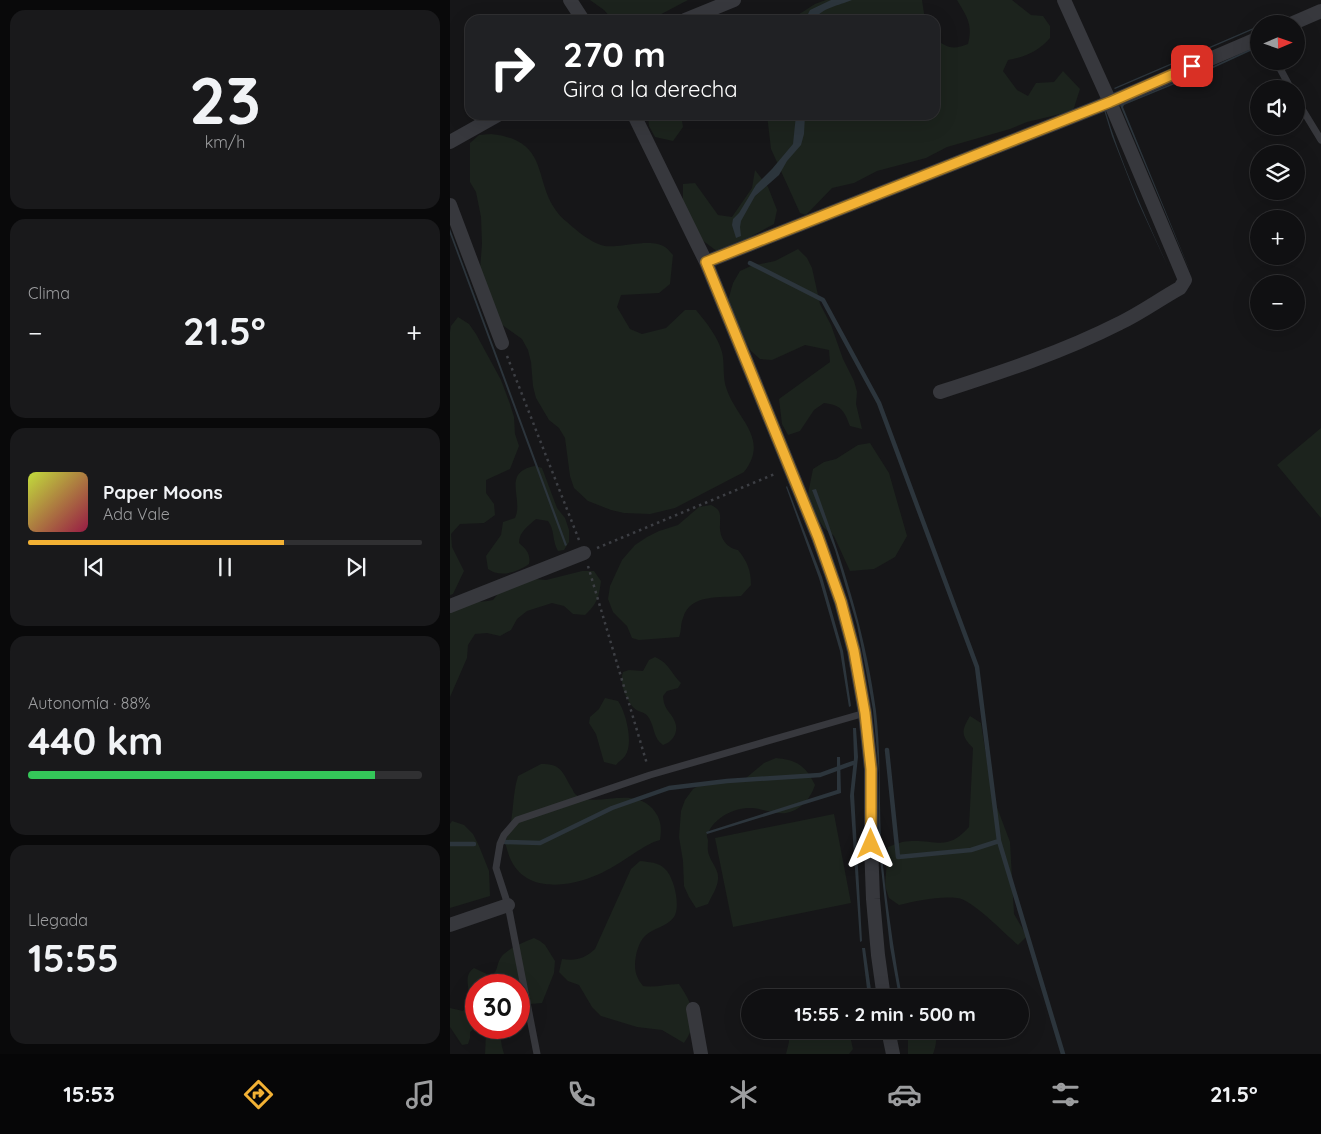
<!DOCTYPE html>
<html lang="es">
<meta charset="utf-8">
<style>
:root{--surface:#101012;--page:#19191b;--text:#f1f3f6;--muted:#9c9d9f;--line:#303032;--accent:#f2b134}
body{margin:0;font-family:Quicksand,sans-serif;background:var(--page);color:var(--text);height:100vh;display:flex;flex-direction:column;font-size:19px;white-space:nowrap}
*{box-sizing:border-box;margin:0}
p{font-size:16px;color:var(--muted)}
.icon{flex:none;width:28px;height:28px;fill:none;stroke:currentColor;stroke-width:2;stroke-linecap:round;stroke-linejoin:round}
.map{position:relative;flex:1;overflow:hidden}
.side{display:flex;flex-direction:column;gap:10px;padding:10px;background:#09090a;width:450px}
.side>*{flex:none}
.banner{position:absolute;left:15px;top:15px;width:475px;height:105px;border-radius:15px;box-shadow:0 5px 20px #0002,0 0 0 1px var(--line);background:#202124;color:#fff;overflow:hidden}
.needle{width:32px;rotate:88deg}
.buttons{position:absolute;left:800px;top:15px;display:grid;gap:10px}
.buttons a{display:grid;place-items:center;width:55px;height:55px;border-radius:50%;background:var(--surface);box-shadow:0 5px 20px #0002,0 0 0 1px var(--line);font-size:25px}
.speed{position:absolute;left:15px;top:974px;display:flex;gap:10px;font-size:25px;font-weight:700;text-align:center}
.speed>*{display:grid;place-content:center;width:65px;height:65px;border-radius:50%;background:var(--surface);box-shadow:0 5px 20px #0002,0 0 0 1px var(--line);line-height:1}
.speed .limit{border:8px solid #d22;background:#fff;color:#111}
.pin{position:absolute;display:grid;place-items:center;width:42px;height:42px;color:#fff;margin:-21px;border-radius:10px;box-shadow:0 2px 8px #0006}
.me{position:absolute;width:55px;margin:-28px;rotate:0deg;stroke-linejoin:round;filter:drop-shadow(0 0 4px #0008)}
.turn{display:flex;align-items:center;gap:18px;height:105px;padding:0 15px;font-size:22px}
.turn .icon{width:65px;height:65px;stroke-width:2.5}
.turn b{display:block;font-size:35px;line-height:42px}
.big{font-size:38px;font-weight:800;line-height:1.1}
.side .tile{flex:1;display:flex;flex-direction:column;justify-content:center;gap:8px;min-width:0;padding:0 18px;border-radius:15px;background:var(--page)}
.side .dial{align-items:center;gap:0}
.dial b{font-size:65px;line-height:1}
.song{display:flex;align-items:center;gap:15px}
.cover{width:60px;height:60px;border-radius:8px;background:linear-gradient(135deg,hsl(70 70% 55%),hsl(340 70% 35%))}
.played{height:5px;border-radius:2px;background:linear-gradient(90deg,var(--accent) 65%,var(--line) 65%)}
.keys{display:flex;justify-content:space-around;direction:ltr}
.heat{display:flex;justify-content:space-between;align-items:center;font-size:28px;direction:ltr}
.charge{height:8px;border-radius:4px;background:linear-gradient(90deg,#34c759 88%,var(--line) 0)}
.trip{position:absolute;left:291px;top:989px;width:288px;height:50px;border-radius:25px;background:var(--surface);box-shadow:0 5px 20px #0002,0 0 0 1px var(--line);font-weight:800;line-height:50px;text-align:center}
.tab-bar{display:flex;height:80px;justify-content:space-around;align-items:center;background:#060607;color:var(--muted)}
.tab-bar .icon{width:35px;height:35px}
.tab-bar .selected{color:var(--accent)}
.tab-bar b{font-size:22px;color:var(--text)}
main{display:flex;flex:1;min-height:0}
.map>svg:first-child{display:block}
.green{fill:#1c231d}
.water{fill:#2c353c}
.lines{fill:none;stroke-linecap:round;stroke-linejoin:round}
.stream{stroke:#2c353c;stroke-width:4.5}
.path{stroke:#3d3f44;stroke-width:2.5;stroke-dasharray:2.5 4;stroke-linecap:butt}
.service{stroke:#37383d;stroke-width:7}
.minor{stroke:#37383d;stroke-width:14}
.route-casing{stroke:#9d7322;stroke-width:12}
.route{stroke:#f2b134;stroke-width:9}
</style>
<main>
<section class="side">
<div class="tile dial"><b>23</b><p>km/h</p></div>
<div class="tile"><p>Clima</p>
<div class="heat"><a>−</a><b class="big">21.5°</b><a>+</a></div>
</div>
<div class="tile">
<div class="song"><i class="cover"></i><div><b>Paper Moons</b><p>Ada Vale</p></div></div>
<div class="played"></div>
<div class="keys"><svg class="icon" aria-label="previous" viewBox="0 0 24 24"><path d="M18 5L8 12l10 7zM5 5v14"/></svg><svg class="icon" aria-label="pause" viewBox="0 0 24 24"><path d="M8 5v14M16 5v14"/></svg><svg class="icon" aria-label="next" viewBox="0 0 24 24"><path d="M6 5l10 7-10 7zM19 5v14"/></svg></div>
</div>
<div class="tile"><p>Autonomía · 88%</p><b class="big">440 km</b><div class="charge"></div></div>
<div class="tile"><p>Llegada</p><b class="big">15:55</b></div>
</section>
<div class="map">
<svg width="871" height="1054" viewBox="0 0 871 1054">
<rect width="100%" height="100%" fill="#161618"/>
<path class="green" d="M 140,0 L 238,0 L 200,20 L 163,20 L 154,10 Z
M 376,0 L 472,0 L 475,20 L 340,20 L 365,4 Z
M 507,0 L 562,0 L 581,15 L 593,16 L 600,26 L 600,38 C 589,51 575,57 558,60 L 553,71 L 567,90 L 578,96 L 586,83 L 604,82 L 613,71 L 630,89 L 623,111 L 577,122 L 560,129 L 497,147 L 476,158 L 427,171 L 404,183 L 382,188 L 356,215 L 350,213 L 321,149 L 317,115 L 485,115 L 485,39 C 498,48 503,50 518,44 C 523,24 517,17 507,0 Z
M 198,115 L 221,115 L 232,121 L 233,127 L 223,141 L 205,137 L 199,126 Z
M 41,134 C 107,141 78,190 117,222 C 127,231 139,241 151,245 C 156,247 162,246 167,246 C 180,245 204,239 215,247 C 218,249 221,253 223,255 L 220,284 L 209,293 L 171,295 L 167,307 L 180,329 L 192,334 L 216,328 L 235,310 L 246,310 C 256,322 268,337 272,352 C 275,364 272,378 277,390 C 287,419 320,439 294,472 L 225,508 L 200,514 L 174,513 L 161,510 L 138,501 L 124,488 L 120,476 L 115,438 L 109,428 L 99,420 L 86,398 L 83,386 L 81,362 L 78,350 L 72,339 L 51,324 L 30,269 L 32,244 L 31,217 L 26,192 L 20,182 L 20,143 L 29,135 Z
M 305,170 L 318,187 L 327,210 L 324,224 L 302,236 L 284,252 L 272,255 L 252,240 L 233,209 L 233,184 L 245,183 L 268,215 L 282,217 L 302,188 Z
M 348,249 L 357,258 L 362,268 L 370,304 L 381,325 L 393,359 L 404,381 L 407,392 L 406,404 L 412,429 L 400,426 C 394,410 391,405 374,403 L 364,410 L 350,431 L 338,435 L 332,424 L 329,399 L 380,362 L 379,350 L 355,345 L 322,360 L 310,359 L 301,351 L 276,308 L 283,283 L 290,271 L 301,266 L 325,261 Z
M 8,317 L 19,324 L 26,334 L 51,380 L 60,404 L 64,417 L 65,434 L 69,446 L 60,469 L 36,480 L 36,493 L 44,504 L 45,515 L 34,523 L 10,524 L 1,534 L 2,547 L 14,571 L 3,594 L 0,595 L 0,332 L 1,326 Z
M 871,428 L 871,518 L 827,465 Z
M 420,443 L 439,473 L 457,536 L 445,557 L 424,569 L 400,571 L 384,536 L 374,528 L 360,506 L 358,494 L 363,469 L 374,462 L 386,459 L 408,445 Z
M 85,466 L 92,468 L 107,508 L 115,518 L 119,530 L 119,542 L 114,550 L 108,551 C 102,541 105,530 98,521 L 86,519 C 78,526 69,532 69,543 C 76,549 81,554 79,564 C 68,572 50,578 38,569 L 36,556 L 51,535 L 53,522 L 65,518 C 74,499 51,472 85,466 Z
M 261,505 C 272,510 270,515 270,525 C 269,537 276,548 288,550 C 297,561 301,570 301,585 L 291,596 C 272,598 240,593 233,618 C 230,625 232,630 229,637 L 189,640 L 182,638 L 177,626 L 163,612 L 158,599 L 160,586 L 172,560 L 185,545 L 197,537 L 209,531 L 228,525 L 249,507 Z
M 132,571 L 144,571 L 151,581 C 149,597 147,604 135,615 L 123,614 L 114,606 L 102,603 L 77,611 L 67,619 L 61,630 L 50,636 L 37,633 L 25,634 L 18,645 L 17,658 L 0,697 L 0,602 C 15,601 29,603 43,600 L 58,581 L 84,579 L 96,580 Z
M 205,657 C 219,663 220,672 231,683 L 228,688 L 217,691 L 213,696 C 214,711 221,711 225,722 C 229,732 223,742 213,745 C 203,738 205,728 199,718 C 195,711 189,713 184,708 C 176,700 169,683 173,672 L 179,670 L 193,671 L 199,660 Z
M 155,698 L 168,701 C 176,712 184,744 175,756 C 173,759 168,762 166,765 L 154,762 L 146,734 L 139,723 L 140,717 L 149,709 Z
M 520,716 L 531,723 L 542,794 L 560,842 L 564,914 L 577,936 L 568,945 C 555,934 522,899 507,898 C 488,896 467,901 449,905 L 439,898 L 435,886 L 438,847 C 446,844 453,841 461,841 C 487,840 498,851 519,827 L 523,748 C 511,736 511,731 520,716 Z
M 326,758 C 347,760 356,766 365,785 C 361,797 353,808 340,812 C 328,816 314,809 302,808 C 285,807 265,817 258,833 C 256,836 257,836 258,840 C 258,845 257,850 259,855 C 262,864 269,870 268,879 C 268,887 261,897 258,904 L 246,908 L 239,897 L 234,886 L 233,861 L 229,837 L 231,811 L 235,800 L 243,789 L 253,783 L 277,781 L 284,781 L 296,778 L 314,763 Z
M 91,764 C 111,764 112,771 121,787 C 123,789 123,792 125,794 C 144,810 180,785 202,808 C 211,818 212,827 210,840 C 194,844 174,862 157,870 C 131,885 82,896 63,864 C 59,857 57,850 55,842 C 65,820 61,799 68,776 Z
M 384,814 L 401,903 L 283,927 L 265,838 Z
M 2,821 L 14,825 L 23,834 L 29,846 L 39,871 L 40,896 L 0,908 L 0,824 Z
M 190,861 C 198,862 209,862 215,869 C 224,877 231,906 224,917 C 217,927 203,928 195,936 C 187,943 182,966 187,976 C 188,980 191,983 193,986 C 206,988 216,984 229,984 C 243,1005 250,1020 234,1043 L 212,1030 L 187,1027 L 151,1016 L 142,1007 L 129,985 L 118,981 L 109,972 L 112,959 C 126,961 134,959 145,949 L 181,869 Z
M 84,938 L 90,941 L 95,945 L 105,961 L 104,973 L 92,1003 L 80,1004 L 69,999 L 69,985 L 26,985 L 26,1027 L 20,1032 L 20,1038 L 18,1044 L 12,1045 L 0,1027 L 0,1008 L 13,1011 C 27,995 9,978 24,968 L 41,976 C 49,971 46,963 52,956 C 59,948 74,942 84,938 Z
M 28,1028 L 49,1028 L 52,1047 L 54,1054 L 35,1054 L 36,1033 L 32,1029 Z
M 339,1030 L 394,1030 L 400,1036 L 403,1049 L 399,1054 L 336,1054 L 339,1042 Z
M 458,1030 L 483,1030 C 488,1038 486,1046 483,1054 L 458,1054 Z"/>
<path class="water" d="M 381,0 L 402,0 C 388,6 373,7 364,20 L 355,20 L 360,10 Z
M 808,26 L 809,27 L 665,89 L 664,88 Z
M 809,45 L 809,47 L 759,70 L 674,105 L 673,107 L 742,276 L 670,105 L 757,69 Z
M 655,109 C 671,164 695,215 718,267 L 688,202 L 662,136 L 654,110 Z
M 346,115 L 355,115 L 354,134 L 351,145 L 337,161 L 329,175 L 305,196 L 291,221 L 290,227 L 291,236 L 286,238 L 282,225 L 283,219 L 289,213 L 306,185 L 322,169 L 343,144 Z
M 0,229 L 117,545 L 115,546 L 0,234 Z
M 337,486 L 372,577 L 393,651 L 401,706 L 399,707 L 390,651 L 369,578 L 336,487 Z
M 366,489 C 392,561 416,634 426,711 C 431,755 429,796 431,840 C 431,855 434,870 435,885 C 440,923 445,960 452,997 L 449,997 L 440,947 L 428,841 L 429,773 L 423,710 L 417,676 L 407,625 L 385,550 L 362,490 Z
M 403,728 L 406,728 L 408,757 L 404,794 L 412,941 L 410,942 L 400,796 L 404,758 Z
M 387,757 L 390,757 L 391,793 L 257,834 L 256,832 L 387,790 Z
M 412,948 L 415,948 L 422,997 L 418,997 Z"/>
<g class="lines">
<path class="stream" d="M 300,263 L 373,300 L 429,403 L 527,667 L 549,841 L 613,1054
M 437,750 L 448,857 L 521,850 L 549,841
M 55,842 L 90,843 L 162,808 L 219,788 L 277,781 L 370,775 L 403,763
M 0,844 L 24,844"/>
<path class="path" d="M 57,356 L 129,540
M 147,548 L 327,473
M 138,566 L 197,764"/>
<path class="service" d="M 826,61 L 841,89
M 846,99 L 871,140
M 87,1054 L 58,905 L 46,868 L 50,844 L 54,835 L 67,820 L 200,775 L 415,713"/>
<path class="minor" d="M 120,0 L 133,20
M 235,20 L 284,0
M 841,24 L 871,11
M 184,115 L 256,262 L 368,537 L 391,602 L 404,651 L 415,713 L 421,769 L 421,844 L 423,899 L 428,955 L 434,998
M 0,142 L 48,115
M 0,205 L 52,343
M 256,262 L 660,102 L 809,38
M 490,392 C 552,372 613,352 670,323 C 691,313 710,299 730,288 L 735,280 L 660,102 L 614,0
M 0,606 L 134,553
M 0,925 L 58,905
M 243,1009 L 251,1054
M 438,1030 L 443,1054"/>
</g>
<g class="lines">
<g class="route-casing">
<path id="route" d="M 421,844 L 421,769 L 415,713 L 404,651 L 391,602 L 368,537 L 256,262 L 660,102 L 742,66"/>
</g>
<use href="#route" class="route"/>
</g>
</svg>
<div class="buttons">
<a><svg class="needle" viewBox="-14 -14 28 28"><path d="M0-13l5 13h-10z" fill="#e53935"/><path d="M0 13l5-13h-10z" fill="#9c9d9f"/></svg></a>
<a><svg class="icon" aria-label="sound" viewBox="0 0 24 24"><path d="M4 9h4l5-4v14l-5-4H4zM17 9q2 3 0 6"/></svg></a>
<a><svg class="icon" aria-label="layers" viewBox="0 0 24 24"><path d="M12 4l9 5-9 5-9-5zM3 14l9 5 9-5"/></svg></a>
<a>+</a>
<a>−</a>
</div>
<div class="speed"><div class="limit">30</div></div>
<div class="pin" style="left:742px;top:66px;background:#d93025"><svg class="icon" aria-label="arrive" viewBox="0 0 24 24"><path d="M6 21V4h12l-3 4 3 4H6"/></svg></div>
<svg class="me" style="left:421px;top:844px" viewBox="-20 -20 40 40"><path d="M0-17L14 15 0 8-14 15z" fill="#f2b134" stroke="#fff" stroke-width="4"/></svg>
<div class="trip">15:55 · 2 min · 500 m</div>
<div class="banner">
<div class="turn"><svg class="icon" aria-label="right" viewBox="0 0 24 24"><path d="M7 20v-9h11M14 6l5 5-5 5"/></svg><div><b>270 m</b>Gira a la derecha</div></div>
</div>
</div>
</main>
<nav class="tab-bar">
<b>15:53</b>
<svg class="icon selected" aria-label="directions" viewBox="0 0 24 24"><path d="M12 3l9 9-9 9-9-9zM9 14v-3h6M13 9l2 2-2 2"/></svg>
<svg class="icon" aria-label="music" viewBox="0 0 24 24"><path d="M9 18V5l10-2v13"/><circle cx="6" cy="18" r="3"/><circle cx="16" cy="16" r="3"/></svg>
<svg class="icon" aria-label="phone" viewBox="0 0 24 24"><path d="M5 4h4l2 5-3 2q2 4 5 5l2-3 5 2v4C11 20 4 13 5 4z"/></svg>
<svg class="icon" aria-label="climate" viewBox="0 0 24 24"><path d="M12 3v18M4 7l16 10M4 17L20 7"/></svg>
<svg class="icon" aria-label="car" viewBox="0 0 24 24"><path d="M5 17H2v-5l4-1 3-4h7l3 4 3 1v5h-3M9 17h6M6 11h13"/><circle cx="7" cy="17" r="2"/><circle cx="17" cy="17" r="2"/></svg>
<svg class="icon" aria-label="filters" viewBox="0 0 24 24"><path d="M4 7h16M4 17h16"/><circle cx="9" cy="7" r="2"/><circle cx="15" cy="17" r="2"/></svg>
<b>21.5°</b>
</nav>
